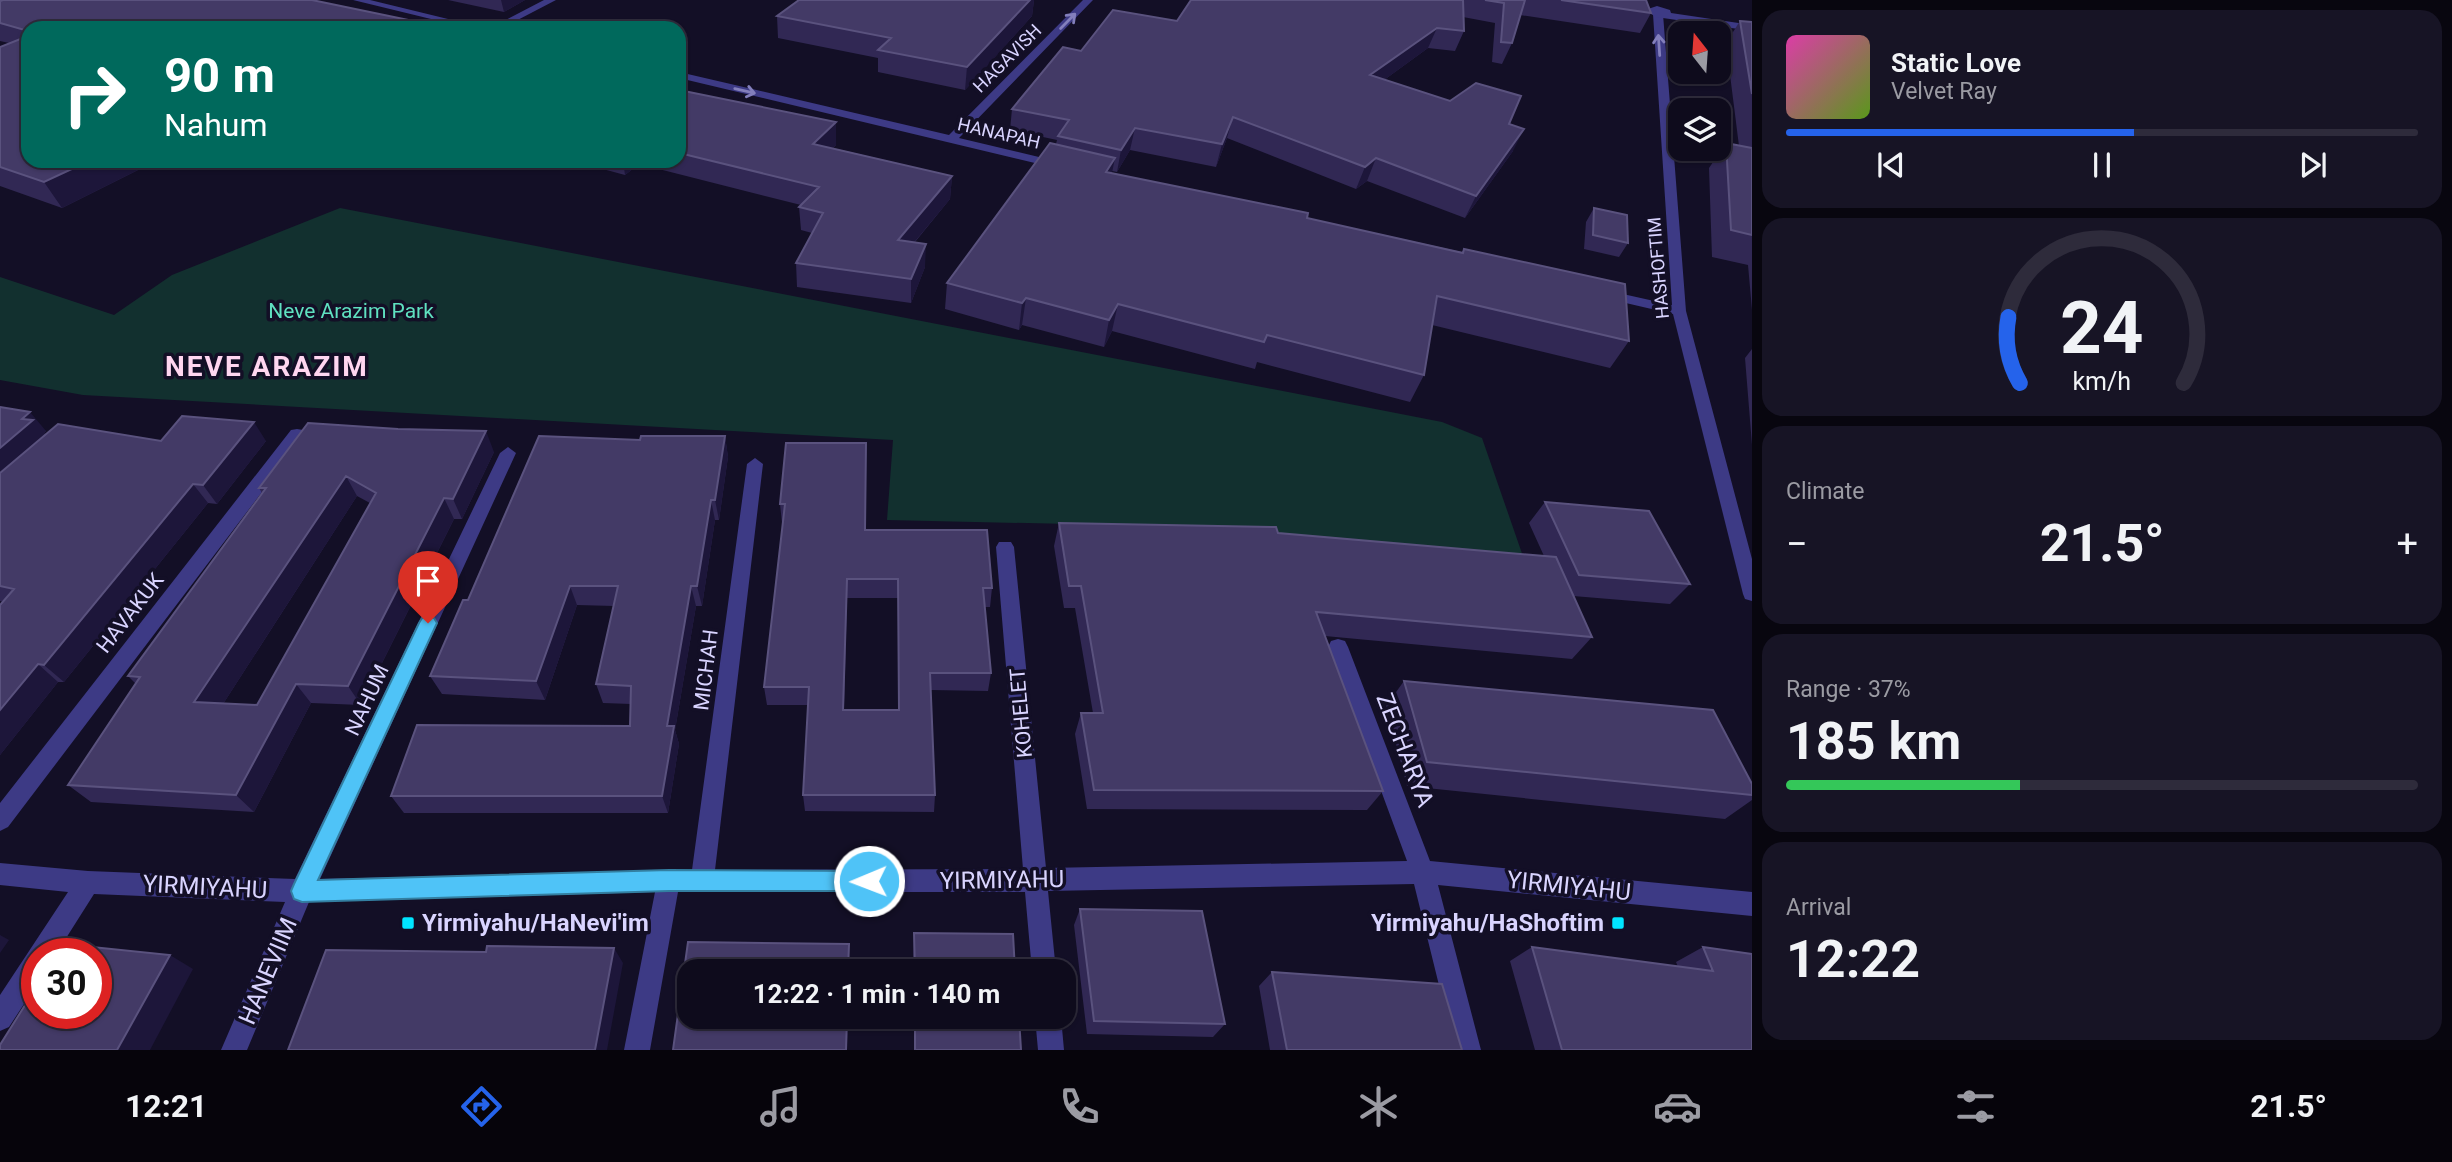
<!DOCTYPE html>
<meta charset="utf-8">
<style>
:root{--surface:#0e0b1c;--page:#171425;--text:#f1f3f6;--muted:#9b9ba3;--line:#2e2b3b;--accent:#2563eb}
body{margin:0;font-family:Roboto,sans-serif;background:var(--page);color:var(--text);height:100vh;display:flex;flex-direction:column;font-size:26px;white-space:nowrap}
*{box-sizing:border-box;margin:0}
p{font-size:23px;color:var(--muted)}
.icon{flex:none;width:38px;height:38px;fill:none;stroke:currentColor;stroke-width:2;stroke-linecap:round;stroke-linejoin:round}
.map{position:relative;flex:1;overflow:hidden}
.sheet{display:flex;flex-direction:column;gap:10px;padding:10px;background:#08060f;width:700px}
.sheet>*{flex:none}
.top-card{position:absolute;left:21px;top:21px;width:665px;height:147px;border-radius:21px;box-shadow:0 2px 5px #0004,0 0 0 2px var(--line);background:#00695c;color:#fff;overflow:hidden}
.needle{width:46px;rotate:343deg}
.fabs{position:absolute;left:1668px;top:21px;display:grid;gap:14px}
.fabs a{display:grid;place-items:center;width:63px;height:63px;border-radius:14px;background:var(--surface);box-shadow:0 2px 5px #0004,0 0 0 2px var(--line);font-size:35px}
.speed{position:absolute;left:21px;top:938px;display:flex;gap:14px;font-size:35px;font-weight:700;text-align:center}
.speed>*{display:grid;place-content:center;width:91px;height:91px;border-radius:50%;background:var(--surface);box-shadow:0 2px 5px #0004,0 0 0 2px var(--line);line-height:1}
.speed .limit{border:10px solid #d22;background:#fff;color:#111}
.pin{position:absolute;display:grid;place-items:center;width:60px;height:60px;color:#fff;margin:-72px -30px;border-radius:50% 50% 50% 0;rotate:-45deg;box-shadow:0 0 7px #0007}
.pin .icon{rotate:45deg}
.me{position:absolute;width:77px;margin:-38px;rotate:269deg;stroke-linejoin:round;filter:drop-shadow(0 0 5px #0008)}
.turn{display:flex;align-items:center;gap:24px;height:147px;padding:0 28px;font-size:32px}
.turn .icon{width:91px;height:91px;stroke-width:2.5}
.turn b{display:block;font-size:49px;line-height:60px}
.big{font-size:52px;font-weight:700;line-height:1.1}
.sheet .tile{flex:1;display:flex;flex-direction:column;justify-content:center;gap:10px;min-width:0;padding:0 24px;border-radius:21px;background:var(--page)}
.sheet .dial{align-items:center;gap:0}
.dial svg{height:182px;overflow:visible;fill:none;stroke:var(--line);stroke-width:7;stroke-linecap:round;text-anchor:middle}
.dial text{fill:var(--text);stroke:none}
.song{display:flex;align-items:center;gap:21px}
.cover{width:84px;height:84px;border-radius:10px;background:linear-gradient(135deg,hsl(320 70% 55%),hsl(90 70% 35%))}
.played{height:7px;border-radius:4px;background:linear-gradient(90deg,var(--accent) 55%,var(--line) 55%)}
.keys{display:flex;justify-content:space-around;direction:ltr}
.heat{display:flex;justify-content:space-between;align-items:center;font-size:38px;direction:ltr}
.charge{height:10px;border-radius:5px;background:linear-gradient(90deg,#34c759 37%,var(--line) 0)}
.trip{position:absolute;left:677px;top:959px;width:399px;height:70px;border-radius:21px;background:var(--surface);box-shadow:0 2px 5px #0004,0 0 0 2px var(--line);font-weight:700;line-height:70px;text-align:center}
.menu{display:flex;height:112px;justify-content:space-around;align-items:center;background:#06040b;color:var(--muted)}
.menu .icon{width:49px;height:49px}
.menu .on{color:var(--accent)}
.menu b{font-size:32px;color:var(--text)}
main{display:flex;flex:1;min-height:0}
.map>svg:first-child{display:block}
.green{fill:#12302f}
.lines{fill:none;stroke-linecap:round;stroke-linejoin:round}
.minor{fill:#3d3a85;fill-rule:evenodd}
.tertiary{fill:#3d3a85;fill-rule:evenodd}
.wall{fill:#312854;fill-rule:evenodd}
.shaded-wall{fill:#1d163a}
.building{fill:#433a66;stroke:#5a527e;stroke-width:2;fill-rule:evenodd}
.oneway{stroke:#837fbc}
.route{fill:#4fc3f7;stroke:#337fa1;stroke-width:2}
.poi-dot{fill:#00e5ff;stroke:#130f26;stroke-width:2.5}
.labels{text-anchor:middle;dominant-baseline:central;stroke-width:7;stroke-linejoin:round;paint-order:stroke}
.far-street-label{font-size:18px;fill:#d9d4ff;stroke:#130f26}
.park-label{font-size:21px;fill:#5fe0c0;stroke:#130f26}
.street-label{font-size:21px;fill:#d9d4ff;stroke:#130f26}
.near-street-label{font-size:24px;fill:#d9d4ff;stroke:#130f26}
.near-poi-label{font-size:24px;font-weight:bold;fill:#d9d4ff;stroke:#130f26;text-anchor:start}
.district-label{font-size:28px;font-weight:bold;letter-spacing:2px;fill:#ffd6f0;stroke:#130f26}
</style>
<main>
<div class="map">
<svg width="1752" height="1050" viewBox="0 0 1752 1050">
<rect width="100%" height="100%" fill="#130f26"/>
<path class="green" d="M 340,208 L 1442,422 L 1482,438 L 1526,565 L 1204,527 L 887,520 L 893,440 L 83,395 L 0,380 L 0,277 L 114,315 L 172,275 Z"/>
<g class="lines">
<path class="minor" d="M 353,0 L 370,0 L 485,28 L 468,28 Z
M 544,0 L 556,0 L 502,28 L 490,28 Z
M 1083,0 L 1093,0 L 959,138 L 1064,163 L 1064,167 L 1060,169 L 679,78 L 679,72 L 949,135 Z
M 1658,11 L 1663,14 L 1686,311 L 1752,559 L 1752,601 L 1745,599 L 1743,594 L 1673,314 L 1600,297 L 1598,294 L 1605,290 L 1672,305 L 1653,14 Z
M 297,429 L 303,430 L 305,434 L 303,438 L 8,827 L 0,831 L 0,803 L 291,430 Z
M 508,447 L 516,453 L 320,879 L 692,870 L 747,464 L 755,458 L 763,464 L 715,870 L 1023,869 L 996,547 L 999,542 L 1011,542 L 1014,547 L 1046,868 L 1407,861 L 1328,647 L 1331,641 L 1338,639 L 1345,641 L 1348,647 L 1430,861 L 1752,892 L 1752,916 L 1438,885 L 1481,1050 L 1455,1050 L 1414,884 L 1048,891 L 1056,971 L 1032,971 L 1025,892 L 678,892 L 650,1050 L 624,1050 L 655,892 L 309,902 L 247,1050 L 221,1050 L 285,902 L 94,894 L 56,954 L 37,954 L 37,984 L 9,1027 L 0,1031 L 0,995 L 68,892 L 0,885 L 0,863 L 88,871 L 295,879 L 500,453 Z
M 1035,1017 L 1061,1017 L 1064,1050 L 1038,1050 Z"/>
<path class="tertiary" d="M 1657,6 L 1670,10 L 1671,13 L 1752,25 L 1752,31 L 1656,17 L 1645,10 Z"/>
</g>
<path class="wall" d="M 448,0 L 525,0 L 504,12 Z
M 799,0 L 1034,0 L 1032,16 L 965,90 L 878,72 L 878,58 L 778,38 L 777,16 Z
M 1191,0 L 1646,0 L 1651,13 L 1640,33 L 1520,15 L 1512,43 L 1502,64 L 1492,62 L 1495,23 L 1463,17 L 1464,31 L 1455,51 L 1428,48 L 1384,80 L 1509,124 L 1513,151 L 1465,218 L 1367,181 L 1356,189 L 1227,138 L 1216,167 L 1130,150 L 1117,172 L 1112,171 L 1112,173 L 1307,218 L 1462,252 L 1464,249 L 1629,341 L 1610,368 L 1432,325 L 1424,375 L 1410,402 L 1257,362 L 1255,369 L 1112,331 L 1104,347 L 1022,325 L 1019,330 L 945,309 L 947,283 L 1056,144 L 1057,140 L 1010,130 L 1012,109 L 1081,51 L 1177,21 Z
M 0,1 L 28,28 L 28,161 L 156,161 L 62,208 L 0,186 L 0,47 L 9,43 L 0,41 Z
M 1740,21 L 1752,22 L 1752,310 L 1748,265 L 1712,257 L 1709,168 L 1726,143 L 1739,146 L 1726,43 Z
M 679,90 L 836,145 L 833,148 L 952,176 L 950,199 L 915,242 L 925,267 L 911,303 L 797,287 L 796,263 L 812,233 L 801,230 L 799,207 L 801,205 L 639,164 L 625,175 L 573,161 L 679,161 Z
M 1594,208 L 1628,243 L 1619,257 L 1584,249 L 1586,222 Z
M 1752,349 L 1752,445 L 1745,358 Z
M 0,407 L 46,431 L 44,433 L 45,435 L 161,441 L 266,441 L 217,504 L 208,503 L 64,682 L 58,682 L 0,755 L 3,602 L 0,601 Z
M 725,436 L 728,457 L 719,520 L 715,520 L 702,606 L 696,606 L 675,730 L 679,744 L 668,813 L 404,813 L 391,796 L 630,726 L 631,704 L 603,703 L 596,684 L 614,606 L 577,605 L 545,700 L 442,694 L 430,676 L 640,440 Z
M 786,443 L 865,530 L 992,588 L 990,607 L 985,607 L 991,673 L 988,691 L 931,690 L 935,795 L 934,812 L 805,811 L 803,795 L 808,705 L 767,705 L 764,687 L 783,523 L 782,523 L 780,504 ZM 847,598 L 898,598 L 898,710 L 844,710 Z
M 494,452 L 462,519 L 454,519 L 361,705 L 311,703 L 254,812 L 91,802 L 68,785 L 136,684 L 128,676 L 262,493 L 259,488 ZM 357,496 L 370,503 L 257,705 L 223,704 Z
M 1545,502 L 1690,584 L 1670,604 L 1573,596 L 1592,637 L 1572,659 L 1325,636 L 1383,791 L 1367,810 L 1087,809 L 1075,734 L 1081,713 L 1093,713 L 1075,608 L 1064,608 L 1054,546 L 1059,523 L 1278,533 L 1544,556 L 1529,523 Z
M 1404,681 L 1752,784 L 1752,800 L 1725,819 L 1407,786 L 1386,706 Z
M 1080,909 L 1225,1024 L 1213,1037 L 1087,1034 L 1074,925 Z
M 914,933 L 1015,971 L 913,971 Z
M 1532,947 L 1678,967 L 1676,962 L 1703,947 L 1752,1050 L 1535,1050 L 1510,961 Z
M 1272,972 L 1462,1050 L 1270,1050 L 1259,986 Z
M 914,1017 L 1019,1017 L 1021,1050 L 914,1050 Z"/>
<path class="shaded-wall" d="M 501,0 L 525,0 L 504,12 Z
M 1030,0 L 1034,0 L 1032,16 L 965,90 L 967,67 Z
M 1437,28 L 1428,48 L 1362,96 L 1370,75 Z
M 1233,117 L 1227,138 L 1216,167 L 1222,144 Z
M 836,122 L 836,145 L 814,166 L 813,144 Z
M 1135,128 L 1130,150 L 1117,172 L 1121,150 Z
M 1524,129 L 1513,151 L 1465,218 L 1476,196 Z
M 1115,158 L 1110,183 L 1106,172 Z
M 1376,158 L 1367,181 L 1356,189 L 1365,167 Z
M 89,161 L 156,161 L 62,208 L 44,182 Z
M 623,161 L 638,161 L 639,164 L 625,175 Z
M 952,176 L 950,199 L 897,263 L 898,240 Z
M 926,244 L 925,267 L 911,303 L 911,279 Z
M 1026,298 L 1022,325 L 1019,330 L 1022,303 Z
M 1118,304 L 1112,331 L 1104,347 L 1109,320 Z
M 30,412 L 46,431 L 44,433 L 49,439 L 0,482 L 0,448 L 22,419 Z
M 254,422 L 266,441 L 217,504 L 203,485 Z
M 486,431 L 494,452 L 462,519 L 453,499 Z
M 725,436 L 728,457 L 719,520 L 715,500 Z
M 346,476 L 357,496 L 212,721 L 194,702 Z
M 193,484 L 208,503 L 64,682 L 44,665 Z
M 444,498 L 454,519 L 361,705 L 348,686 Z
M 711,500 L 715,520 L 702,606 L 697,586 Z
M 847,579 L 847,598 L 843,727 L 843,710 Z
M 570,586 L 577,605 L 545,700 L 536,681 Z
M 691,586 L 696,606 L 675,730 L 679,744 L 668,813 L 662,796 L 667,726 Z
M 38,664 L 58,682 L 0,755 L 0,710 Z
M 296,684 L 311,703 L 254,812 L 236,795 Z
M 0,935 L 9,940 L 0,953 Z
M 614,948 L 623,963 L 607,1050 L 595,1050 Z
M 170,955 L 193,969 L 150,1050 L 117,1050 Z
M 847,1017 L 848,1017 L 847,1050 L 846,1050 Z"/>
<path class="building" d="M 3,0 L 312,0 L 447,28 L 28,28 L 28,31 L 0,23 L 0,1 Z
M 799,0 L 1030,0 L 967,67 L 878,50 L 891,38 L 777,16 Z
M 1191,0 L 1463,0 L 1464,31 L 1437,28 L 1370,75 L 1450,101 L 1476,83 L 1521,96 L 1509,124 L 1524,129 L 1476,196 L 1376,158 L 1365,167 L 1233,117 L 1222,144 L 1135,128 L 1121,150 L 1058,136 L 1069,120 L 1012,109 L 1063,47 L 1081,51 L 1113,10 L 1177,21 Z
M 1485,0 L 1525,0 L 1512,43 L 1501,42 L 1504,3 Z
M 1561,0 L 1646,0 L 1651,13 Z
M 1740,21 L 1752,22 L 1752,94 Z
M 28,36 L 28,161 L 89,161 L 44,182 L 0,167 L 0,47 Z
M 679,90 L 836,122 L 813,144 L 952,176 L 898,240 L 926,244 L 911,279 L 796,263 L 823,213 L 799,207 L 819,187 L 679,153 Z
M 1050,143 L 1115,158 L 1106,172 L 1308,213 L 1307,218 L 1463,253 L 1464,249 L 1625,284 L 1629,341 L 1437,296 L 1424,375 L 1267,335 L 1264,342 L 1118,304 L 1109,320 L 1026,298 L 1022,303 L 947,283 Z
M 1726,143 L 1752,148 L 1752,235 L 1731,230 Z
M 1594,208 L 1627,215 L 1628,243 L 1593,235 Z
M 0,407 L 30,412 L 22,419 L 33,420 L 0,448 Z
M 182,416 L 254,422 L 203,485 L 193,484 L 44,665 L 38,664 L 0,710 L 0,605 L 14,589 L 0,586 L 0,473 L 58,424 L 161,441 Z
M 308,423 L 398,429 L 486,431 L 453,499 L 444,498 L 348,686 L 296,684 L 236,795 L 68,785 L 140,677 L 128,676 L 266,488 L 259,488 ZM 346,476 L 376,493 L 257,705 L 194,702 Z
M 539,436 L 640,440 L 641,436 L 725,436 L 715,500 L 711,500 L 697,586 L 691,586 L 667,726 L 674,726 L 662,796 L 391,796 L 417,725 L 630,726 L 631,686 L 596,684 L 618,586 L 570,586 L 536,681 L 430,676 L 463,600 L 468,600 Z
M 786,443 L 866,443 L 865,530 L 987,530 L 992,588 L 983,588 L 991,673 L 930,673 L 935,795 L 803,795 L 809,687 L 764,687 L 785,504 L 780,504 ZM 847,579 L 898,579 L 899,710 L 843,710 Z
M 1545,502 L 1649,511 L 1690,584 L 1579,575 Z
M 1059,523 L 1276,527 L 1278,533 L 1556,557 L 1592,637 L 1316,612 L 1383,791 L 1094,790 L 1081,713 L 1103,713 L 1081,586 L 1069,586 Z
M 1404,681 L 1713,710 L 1752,784 L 1752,795 L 1427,762 Z
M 1080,909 L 1202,911 L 1225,1024 L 1094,1021 Z
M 914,933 L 1013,934 L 1015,971 L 915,971 Z
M 688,942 L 849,944 L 848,971 L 690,971 L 690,1017 L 847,1017 L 846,1050 L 673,1050 Z
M 63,944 L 170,955 L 117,1050 L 0,1050 L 0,1045 L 37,986 L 37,1013 L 96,1013 L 96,954 L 57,954 Z
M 487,946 L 614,948 L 595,1050 L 288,1050 L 326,950 L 486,952 Z
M 1532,947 L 1713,971 L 1703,947 L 1752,954 L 1752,1050 L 1562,1050 Z
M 1272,972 L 1442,984 L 1462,1050 L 1287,1050 Z
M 915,1017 L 1019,1017 L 1021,1050 L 915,1050 Z"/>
<defs><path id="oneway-shaft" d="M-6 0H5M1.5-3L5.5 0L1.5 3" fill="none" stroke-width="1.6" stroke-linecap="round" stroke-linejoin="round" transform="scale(1.75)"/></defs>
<g class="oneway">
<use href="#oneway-shaft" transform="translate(1068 21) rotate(-45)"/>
<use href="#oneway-shaft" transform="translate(1659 45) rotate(-94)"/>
<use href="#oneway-shaft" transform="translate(745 91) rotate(13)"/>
</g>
<path class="route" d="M 428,616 L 434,618 L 437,623 L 318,880 L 669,870 L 869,871 L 877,874 L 880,881 L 877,888 L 869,891 L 669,891 L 302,902 L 294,899 L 291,891 L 294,884 L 419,623 L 422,618 Z"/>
<g class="poi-dot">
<rect x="401" y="916" width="14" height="14" rx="3.5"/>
<rect x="1611" y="916" width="14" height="14" rx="3.5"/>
</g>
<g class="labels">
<g class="far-street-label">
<text transform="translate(1007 58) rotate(-45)">HAGAVISH</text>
<text transform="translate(999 133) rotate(13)">HANAPAH</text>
<text transform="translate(1658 268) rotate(-95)">HASHOFTIM</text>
</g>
<g class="park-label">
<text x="351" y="311">Neve Arazim Park</text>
</g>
<g class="street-label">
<text transform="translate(130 613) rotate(-52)">HAVAKUK</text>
<text transform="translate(706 670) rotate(-83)">MICHAH</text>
<text transform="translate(367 700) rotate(-65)">NAHUM</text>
<text transform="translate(1021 713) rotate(-95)">KOHELET</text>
</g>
<g class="near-street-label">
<text transform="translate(1405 750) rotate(69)">ZECHARYA</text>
<text transform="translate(1002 880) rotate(-1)">YIRMIYAHU</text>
<text transform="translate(1569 886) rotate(6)">YIRMIYAHU</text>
<text transform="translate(205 887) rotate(3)">YIRMIYAHU</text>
<text transform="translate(268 971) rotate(-67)">HANEVIIM</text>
</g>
<g class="near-poi-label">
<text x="422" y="923">Yirmiyahu/HaNevi'im</text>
<text x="1604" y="923" text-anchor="end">Yirmiyahu/HaShoftim</text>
</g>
<g class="district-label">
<text x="267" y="366">NEVE ARAZIM</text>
</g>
</g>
</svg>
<div class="fabs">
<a><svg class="needle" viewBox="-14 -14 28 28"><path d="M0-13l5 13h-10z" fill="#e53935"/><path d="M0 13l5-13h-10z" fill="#9b9ba3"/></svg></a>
<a><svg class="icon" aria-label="layers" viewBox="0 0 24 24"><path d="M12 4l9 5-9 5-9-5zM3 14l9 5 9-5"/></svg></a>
</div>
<div class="speed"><div class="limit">30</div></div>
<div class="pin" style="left:428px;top:623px;background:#d93025"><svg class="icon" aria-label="arrive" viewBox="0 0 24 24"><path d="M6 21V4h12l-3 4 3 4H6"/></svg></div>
<svg class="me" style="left:869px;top:881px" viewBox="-20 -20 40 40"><circle r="17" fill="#4fc3f7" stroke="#fff" stroke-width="3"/><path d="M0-11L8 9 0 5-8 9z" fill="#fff"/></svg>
<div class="trip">12:22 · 1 min · 140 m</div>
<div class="top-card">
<div class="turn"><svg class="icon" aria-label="right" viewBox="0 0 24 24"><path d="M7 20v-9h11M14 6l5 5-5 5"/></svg><div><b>90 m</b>Nahum</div></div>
</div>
</div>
<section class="sheet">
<div class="tile">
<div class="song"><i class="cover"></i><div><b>Static Love</b><p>Velvet Ray</p></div></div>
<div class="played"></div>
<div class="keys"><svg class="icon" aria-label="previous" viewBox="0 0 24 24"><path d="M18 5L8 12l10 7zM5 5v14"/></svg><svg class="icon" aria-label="pause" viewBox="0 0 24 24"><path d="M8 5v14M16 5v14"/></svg><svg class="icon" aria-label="next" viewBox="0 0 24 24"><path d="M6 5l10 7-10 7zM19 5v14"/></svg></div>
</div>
<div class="tile dial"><svg viewBox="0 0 100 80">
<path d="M14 69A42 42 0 1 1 86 69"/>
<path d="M14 69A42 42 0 0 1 9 40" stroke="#2563eb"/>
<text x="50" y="56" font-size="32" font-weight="700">24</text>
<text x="50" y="72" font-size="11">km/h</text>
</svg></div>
<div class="tile"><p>Climate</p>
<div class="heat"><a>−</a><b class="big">21.5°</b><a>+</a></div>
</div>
<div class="tile"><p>Range · 37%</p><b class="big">185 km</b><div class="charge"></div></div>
<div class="tile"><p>Arrival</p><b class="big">12:22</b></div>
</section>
</main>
<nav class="menu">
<b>12:21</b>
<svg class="icon on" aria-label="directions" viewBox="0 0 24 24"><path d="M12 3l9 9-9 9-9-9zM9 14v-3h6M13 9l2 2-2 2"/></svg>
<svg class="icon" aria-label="music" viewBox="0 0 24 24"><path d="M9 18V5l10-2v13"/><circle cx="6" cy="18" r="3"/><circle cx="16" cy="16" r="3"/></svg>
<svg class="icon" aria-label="phone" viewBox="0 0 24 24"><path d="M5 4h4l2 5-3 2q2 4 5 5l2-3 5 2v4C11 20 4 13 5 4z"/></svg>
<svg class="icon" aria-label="climate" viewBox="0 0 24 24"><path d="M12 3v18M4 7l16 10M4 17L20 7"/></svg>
<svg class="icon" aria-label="car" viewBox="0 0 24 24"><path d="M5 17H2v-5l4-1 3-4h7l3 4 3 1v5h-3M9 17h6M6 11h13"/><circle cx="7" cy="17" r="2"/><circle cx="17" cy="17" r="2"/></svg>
<svg class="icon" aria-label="filters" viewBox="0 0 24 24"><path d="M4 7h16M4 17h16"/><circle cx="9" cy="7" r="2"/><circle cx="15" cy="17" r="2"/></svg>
<b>21.5°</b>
</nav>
